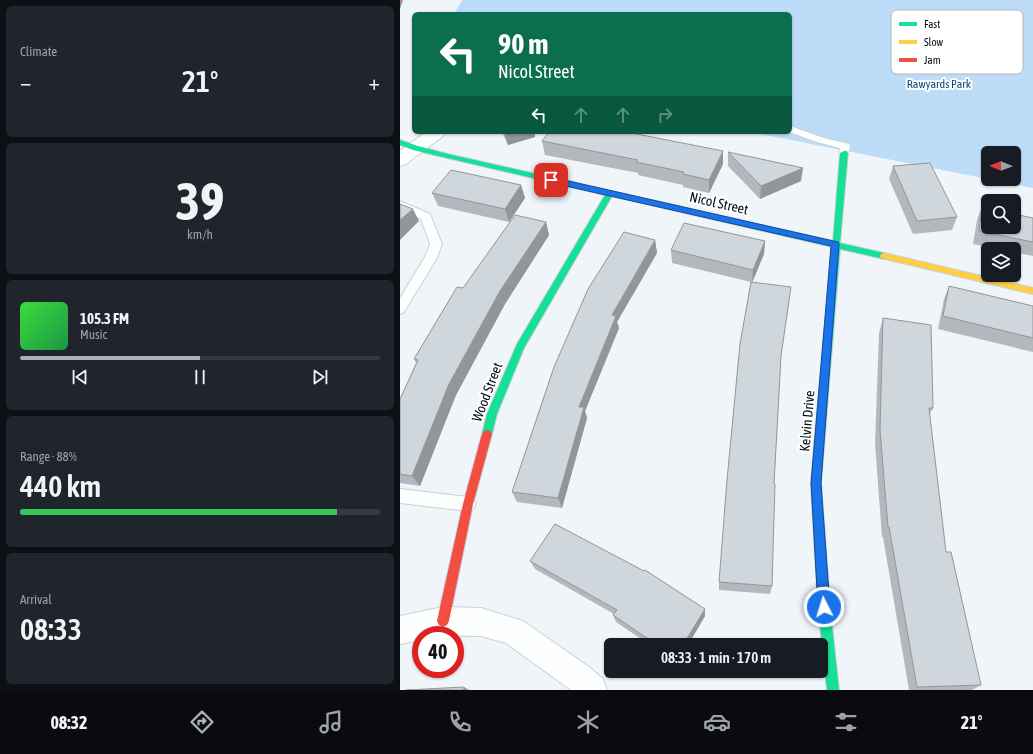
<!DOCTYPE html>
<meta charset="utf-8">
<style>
:root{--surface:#171b24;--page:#20242c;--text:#f1f3f6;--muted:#9ea1a6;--line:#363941;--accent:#acb0b5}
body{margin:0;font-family:"Asap Condensed",sans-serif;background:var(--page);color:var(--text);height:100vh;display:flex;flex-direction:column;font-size:15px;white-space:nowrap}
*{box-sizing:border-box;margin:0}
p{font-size:13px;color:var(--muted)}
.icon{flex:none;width:22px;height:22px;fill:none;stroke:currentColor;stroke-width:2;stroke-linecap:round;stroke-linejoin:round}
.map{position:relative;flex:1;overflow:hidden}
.drawer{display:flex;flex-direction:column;gap:6px;padding:6px;background:#0d0f14;width:400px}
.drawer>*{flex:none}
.guide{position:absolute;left:12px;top:12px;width:380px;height:122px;border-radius:6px;box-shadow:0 1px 3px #0004;background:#0b6e4f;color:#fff;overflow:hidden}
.needle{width:26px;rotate:271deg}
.fabs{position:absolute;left:581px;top:146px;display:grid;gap:8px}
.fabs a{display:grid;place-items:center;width:40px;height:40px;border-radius:6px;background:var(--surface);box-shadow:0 1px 3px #0004;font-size:20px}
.speed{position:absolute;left:12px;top:626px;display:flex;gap:8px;font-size:20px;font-weight:700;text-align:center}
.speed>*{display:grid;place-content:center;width:52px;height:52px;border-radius:50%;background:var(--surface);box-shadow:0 1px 3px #0004;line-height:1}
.speed .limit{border:6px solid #d22;background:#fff;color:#111}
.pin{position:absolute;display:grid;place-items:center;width:34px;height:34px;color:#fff;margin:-17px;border-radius:8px;box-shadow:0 2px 6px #0006}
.me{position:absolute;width:44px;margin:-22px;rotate:355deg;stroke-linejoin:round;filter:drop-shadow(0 0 3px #0008)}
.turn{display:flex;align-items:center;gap:14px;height:84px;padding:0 20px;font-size:18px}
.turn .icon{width:52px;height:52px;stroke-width:2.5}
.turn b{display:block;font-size:28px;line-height:34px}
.lanes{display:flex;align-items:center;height:38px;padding:0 20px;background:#0003;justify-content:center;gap:20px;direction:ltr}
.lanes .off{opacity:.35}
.big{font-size:30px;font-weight:600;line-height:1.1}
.drawer .tile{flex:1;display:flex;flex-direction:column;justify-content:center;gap:6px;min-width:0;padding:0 14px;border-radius:6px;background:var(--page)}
.drawer .dial{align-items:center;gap:0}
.dial b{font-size:52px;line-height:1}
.song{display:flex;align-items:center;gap:12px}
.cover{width:48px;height:48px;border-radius:6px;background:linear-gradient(135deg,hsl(120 70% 55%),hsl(140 70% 35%))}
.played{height:4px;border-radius:2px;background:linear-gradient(90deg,var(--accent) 50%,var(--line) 50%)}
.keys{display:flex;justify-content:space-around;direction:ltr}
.heat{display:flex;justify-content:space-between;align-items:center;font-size:22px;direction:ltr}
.charge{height:6px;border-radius:3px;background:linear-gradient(90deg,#34c759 88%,var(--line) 0)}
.trip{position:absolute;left:204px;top:638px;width:224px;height:40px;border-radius:6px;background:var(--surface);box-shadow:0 1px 3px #0004;font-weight:600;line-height:40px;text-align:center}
.menu{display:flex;height:64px;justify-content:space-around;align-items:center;background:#090b0e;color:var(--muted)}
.menu .icon{width:28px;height:28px}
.menu .current{color:var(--accent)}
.menu b{font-size:18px;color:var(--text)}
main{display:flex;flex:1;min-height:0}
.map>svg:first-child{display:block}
.green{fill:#bddcf8;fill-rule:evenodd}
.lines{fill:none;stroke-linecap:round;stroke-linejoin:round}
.lane-casing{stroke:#c9d0d7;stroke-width:2}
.street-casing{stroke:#c9d0d7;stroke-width:2}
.fast-casing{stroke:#c9d0d7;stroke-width:2}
.slow-casing{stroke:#c9d0d7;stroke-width:2}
.jam-casing{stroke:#c9d0d7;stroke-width:2}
.lane{fill:#fdfefe;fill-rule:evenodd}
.street{fill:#fdfefe;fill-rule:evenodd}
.fast{fill:#16e098;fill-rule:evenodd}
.slow{fill:#ffcf43;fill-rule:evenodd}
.jam{fill:#f24e42;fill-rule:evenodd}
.wall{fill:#b2b8bd}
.shaded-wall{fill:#91969a}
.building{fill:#cfd6dc;stroke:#91969a}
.route{fill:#1a73e8;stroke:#114b97}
.labels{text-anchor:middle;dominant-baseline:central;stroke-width:4;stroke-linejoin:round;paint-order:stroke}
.far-park-label{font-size:12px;fill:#0e4876;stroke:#fff}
.street-label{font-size:14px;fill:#060e16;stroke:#fff}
.key{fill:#fff;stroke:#b4b7b9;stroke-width:1}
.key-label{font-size:11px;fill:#060e16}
</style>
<main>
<section class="drawer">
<div class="tile"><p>Climate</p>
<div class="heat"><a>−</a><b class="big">21°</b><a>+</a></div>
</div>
<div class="tile dial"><b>39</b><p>km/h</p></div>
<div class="tile">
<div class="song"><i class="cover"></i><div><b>105.3 FM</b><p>Music</p></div></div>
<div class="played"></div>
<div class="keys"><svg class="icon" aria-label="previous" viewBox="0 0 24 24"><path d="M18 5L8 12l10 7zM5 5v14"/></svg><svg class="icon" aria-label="pause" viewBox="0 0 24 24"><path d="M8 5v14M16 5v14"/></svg><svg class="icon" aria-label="next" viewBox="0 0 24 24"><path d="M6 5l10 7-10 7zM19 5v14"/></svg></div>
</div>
<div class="tile"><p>Range · 88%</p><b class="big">440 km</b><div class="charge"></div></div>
<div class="tile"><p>Arrival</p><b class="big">08:33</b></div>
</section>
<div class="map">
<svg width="633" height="690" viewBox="0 0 633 690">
<rect width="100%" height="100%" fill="#f0f5fa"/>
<path class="green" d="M 62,0 L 633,0 L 633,188 L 350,132 L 390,132 L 390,14 L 54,14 ZM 588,153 L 614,153 L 614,179 L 588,179 Z"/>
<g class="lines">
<g class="lane-casing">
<path id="lane" d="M 390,126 L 424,138 L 449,144 L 450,146 L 448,155 L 440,155 L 439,153 L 440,148 L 417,142 L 389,132 L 390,132 Z
M 0,201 L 30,214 L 42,244 L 37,258 L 4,312 L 0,314 L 0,298 L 25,257 L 30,244 L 21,219 L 0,210 Z
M 0,489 L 68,497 L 73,499 L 76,504 L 73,509 L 68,511 L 0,503 Z"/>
</g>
<g class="street-casing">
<path id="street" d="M 26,132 L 46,132 L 43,136 L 6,164 L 0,166 L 0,151 Z
M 43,607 L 81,608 L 123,621 L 189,667 L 203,679 L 207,690 L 171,690 L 106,643 L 81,636 L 21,635 L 21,640 L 0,644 L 0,616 Z"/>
</g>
<g class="fast-casing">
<path id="fast" d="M 0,140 L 18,146 L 48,154 L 433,241 L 440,153 L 444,151 L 447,151 L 448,153 L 440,243 L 484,253 L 488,256 L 484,259 L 440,249 L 421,483 L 430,607 L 439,690 L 427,690 L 418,607 L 411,483 L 432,247 L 212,196 L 124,348 L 97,414 L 92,434 L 90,437 L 87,438 L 84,437 L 82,434 L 87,414 L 117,344 L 205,195 L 13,150 L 0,145 Z"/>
</g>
<g class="slow-casing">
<path id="slow" d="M 484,253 L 633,288 L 633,294 L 481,258 L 480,256 L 481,254 Z"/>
</g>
<g class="jam-casing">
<path id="jam" d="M 87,430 L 90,431 L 92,434 L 73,504 L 49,621 L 47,625 L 43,627 L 39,625 L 37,621 L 63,504 L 82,434 L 84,431 Z"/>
</g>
<use href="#lane" class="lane"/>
<use href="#street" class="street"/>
<use href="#fast" class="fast"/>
<use href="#slow" class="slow"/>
<use href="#jam" class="jam"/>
</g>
<path class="wall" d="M 102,132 L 134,132 L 135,137 L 108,145 Z
M 142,141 L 323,164 L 309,193 L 283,187 L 283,185 L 238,175 L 238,173 L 145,155 Z
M 328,152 L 401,181 L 360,199 L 328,166 Z
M 493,166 L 557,217 L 552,230 L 513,234 L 489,179 Z
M 121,185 L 125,198 L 109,222 L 38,206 L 32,193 Z
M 582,207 L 633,218 L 633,256 L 614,252 L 614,249 L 598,249 L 573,244 L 577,220 Z
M 146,222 L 149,235 L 105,304 L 56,395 L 20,486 L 0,483 L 0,399 L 16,363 L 14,359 L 63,288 Z
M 255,240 L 257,253 L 217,322 L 219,328 L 185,411 L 187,418 L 162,508 L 117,502 L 112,492 Z
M 365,241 L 364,254 L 352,282 L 381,358 L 374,484 L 372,586 L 370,594 L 319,590 L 319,582 L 351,282 L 272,263 L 271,250 Z
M 549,286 L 633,306 L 633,352 L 538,329 L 544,299 Z
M 483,318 L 533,408 L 529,415 L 546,552 L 581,685 L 572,690 L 509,690 L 483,537 L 482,537 L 475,443 L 479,333 Z
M 130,561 L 305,609 L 305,616 L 288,645 L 250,645 L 216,622 L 213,615 L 214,614 L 135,569 Z"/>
<path class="shaded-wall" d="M 0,0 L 3,0 L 0,9 Z
M 104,132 L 134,132 L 135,137 L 108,145 Z
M 323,151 L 323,164 L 309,193 L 309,180 Z
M 403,168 L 401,181 L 360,199 L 361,186 Z
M 121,185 L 125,198 L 109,222 L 105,209 Z
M 13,209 L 19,221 L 0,240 L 0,220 Z
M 146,222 L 149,235 L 105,304 L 56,395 L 20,486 L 12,476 L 49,384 L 100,291 Z
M 255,240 L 257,253 L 217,322 L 219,328 L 185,411 L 187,418 L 162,508 L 158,498 L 179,407 L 212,315 Z
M 365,241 L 364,254 L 352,283 L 353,270 Z
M 305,609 L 305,616 L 288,645 L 283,645 Z
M 64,687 L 69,690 L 64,690 Z"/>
<path class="building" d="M 149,132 L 227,132 L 323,151 L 309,180 L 283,174 L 284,172 L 236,162 L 238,160 L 142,141 Z
M 328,152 L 403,168 L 361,186 Z
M 530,163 L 557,217 L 517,221 L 493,166 Z
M 51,170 L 121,185 L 105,209 L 32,193 Z
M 0,204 L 13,209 L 0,220 Z
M 582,207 L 588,208 L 588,227 L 614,227 L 614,214 L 633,218 L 633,242 L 579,231 Z
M 115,215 L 146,222 L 100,291 L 49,384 L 12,476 L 0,474 L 0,399 L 18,360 L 14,359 L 57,287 L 63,288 Z
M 284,223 L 365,241 L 353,270 L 271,250 Z
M 224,232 L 255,240 L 212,315 L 216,316 L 179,407 L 184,407 L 158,498 L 112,492 L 154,367 L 188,289 Z
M 351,282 L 391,287 L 381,356 L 374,484 L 375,484 L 372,586 L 319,582 L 327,480 L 340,344 Z
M 549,286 L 633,306 L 633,338 L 543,316 Z
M 483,318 L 531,325 L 533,408 L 529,408 L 546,552 L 551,552 L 581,685 L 517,687 L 489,527 L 488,527 L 480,430 Z
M 155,524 L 244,571 L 245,570 L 305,609 L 283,645 L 257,645 L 213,615 L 217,610 L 130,561 Z
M 64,687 L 64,690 L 6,690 Z"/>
<path class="route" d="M 151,177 L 438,242 L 439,244 L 421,483 L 430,607 L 428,611 L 424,613 L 420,611 L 418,607 L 411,483 L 431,246 L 148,182 L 148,178 Z"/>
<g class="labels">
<g class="far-park-label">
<text x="539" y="84">Rawyards Park</text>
</g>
<g class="street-label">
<text transform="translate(319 203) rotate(13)">Nicol Street</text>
<text transform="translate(87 392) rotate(-69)">Wood Street</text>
<text transform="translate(407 421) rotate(-85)">Kelvin Drive</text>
</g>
</g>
<rect x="491" y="10" width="132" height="64" rx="6" class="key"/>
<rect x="499" y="22" width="18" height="4" fill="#16e098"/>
<rect x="499" y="40" width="18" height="4" fill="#ffcf43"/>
<rect x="499" y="58" width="18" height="4" fill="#f24e42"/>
<g class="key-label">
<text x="524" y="28">Fast</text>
<text x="524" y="46">Slow</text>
<text x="524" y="64">Jam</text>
</g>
</svg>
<div class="fabs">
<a><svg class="needle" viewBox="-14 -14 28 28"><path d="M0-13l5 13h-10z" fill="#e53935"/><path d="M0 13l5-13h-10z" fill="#9ea1a6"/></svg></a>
<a><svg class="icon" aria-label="search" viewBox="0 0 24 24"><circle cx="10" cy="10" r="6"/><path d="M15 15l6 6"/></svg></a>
<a><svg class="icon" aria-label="layers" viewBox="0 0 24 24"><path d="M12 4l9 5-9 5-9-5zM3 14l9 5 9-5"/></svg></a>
</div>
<div class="speed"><div class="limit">40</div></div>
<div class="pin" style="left:151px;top:180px;background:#d93025"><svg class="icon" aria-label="arrive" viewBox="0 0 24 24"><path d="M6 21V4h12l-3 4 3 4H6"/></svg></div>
<svg class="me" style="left:424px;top:607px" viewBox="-20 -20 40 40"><circle r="17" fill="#1a73e8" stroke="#fff" stroke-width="3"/><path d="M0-11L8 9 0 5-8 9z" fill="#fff"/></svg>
<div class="trip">08:33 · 1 min · 170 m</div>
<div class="guide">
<div class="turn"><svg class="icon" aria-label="left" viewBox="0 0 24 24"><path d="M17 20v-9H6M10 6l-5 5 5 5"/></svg><div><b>90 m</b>Nicol Street</div></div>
<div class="lanes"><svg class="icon" aria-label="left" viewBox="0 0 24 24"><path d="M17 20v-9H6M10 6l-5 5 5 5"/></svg><svg class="icon off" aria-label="ahead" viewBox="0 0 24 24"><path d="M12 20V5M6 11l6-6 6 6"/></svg><svg class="icon off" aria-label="ahead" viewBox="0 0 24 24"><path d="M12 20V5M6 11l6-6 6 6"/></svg><svg class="icon off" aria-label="right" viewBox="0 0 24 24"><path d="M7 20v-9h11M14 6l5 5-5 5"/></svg></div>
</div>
</div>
</main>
<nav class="menu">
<b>08:32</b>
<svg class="icon current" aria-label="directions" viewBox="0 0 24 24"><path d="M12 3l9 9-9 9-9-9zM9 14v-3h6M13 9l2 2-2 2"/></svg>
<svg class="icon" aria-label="music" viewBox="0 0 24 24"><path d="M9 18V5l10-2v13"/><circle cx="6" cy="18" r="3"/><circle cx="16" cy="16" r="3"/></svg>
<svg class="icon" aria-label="phone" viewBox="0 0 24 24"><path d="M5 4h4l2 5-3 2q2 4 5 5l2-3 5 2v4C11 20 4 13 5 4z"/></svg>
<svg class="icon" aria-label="climate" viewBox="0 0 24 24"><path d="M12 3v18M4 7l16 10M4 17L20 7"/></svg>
<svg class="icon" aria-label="car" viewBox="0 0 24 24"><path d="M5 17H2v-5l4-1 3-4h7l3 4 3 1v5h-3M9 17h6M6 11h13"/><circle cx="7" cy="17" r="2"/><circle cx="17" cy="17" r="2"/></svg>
<svg class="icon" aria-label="filters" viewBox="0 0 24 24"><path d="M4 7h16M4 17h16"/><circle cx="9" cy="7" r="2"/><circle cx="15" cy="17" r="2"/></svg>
<b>21°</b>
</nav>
